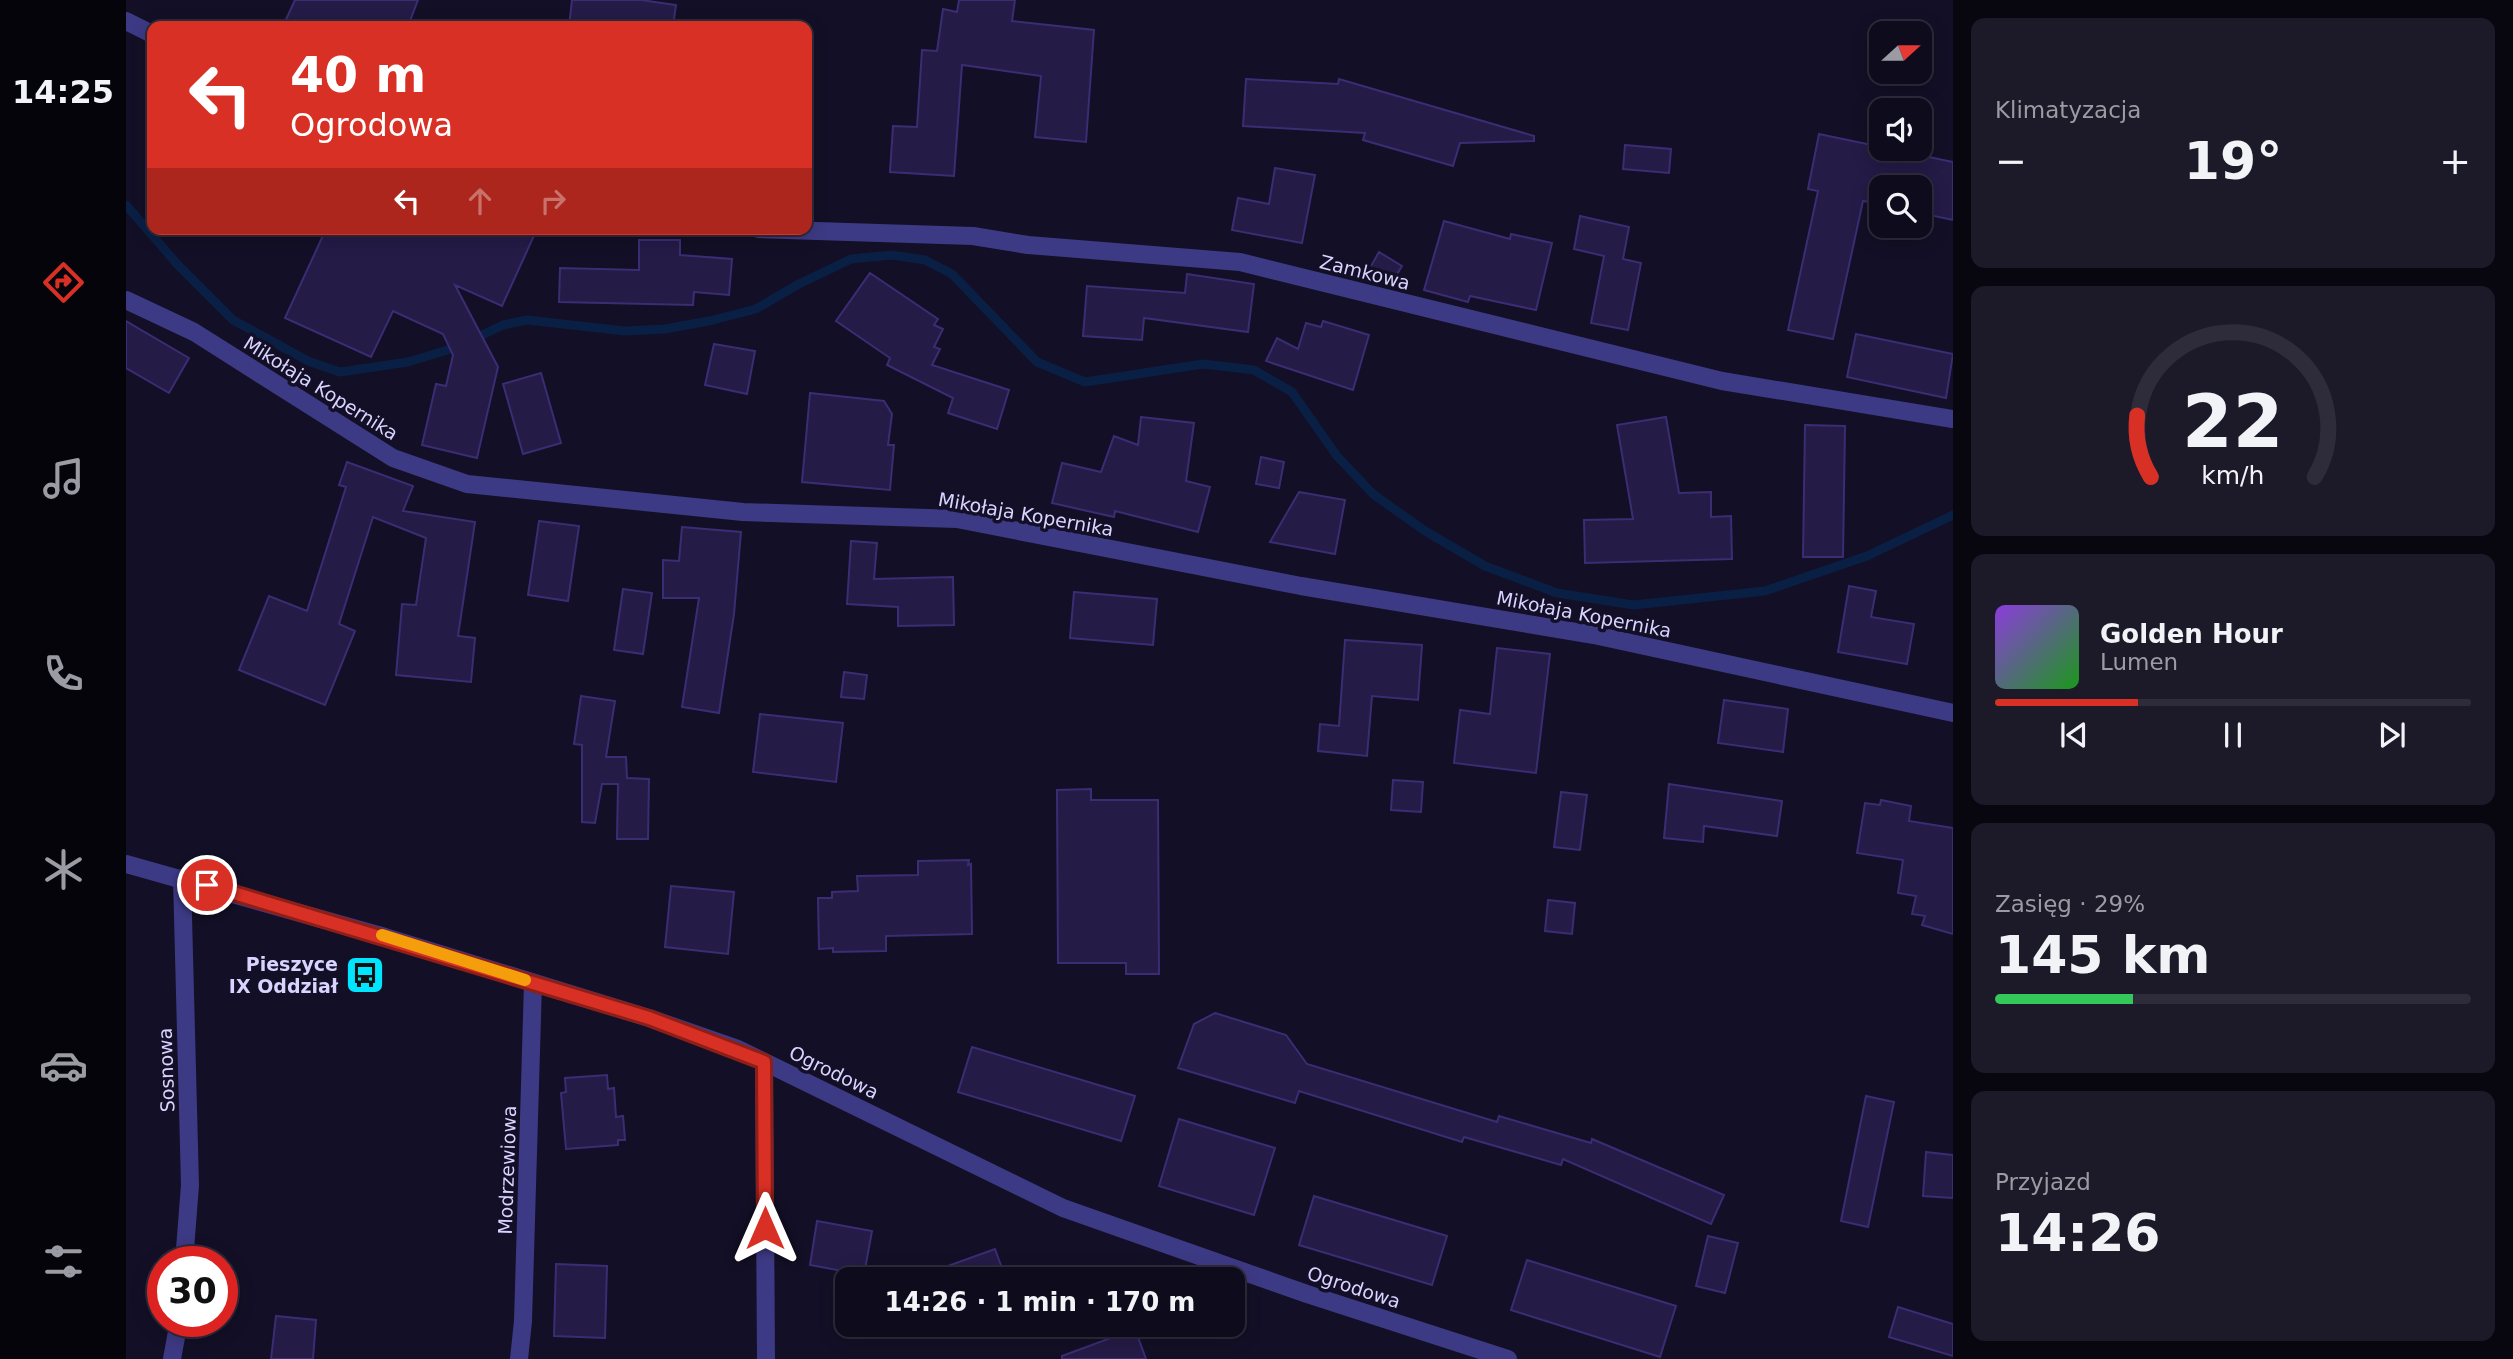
<!DOCTYPE html>
<html lang="pl">
<meta charset="utf-8">
<style>
:root{--surface:#0e0b1c;--page:#1c1929;--text:#f1f3f6;--muted:#9b9ba3;--line:#2e2b3b;--accent:#d93025}
body{margin:0;font-family:"DejaVu Sans",sans-serif;background:var(--page);color:var(--text);height:100vh;display:flex;flex-direction:column;font-size:26px;white-space:nowrap}
*{box-sizing:border-box;margin:0}
p{font-size:23px;color:var(--muted)}
.icon{flex:none;width:38px;height:38px;fill:none;stroke:currentColor;stroke-width:2;stroke-linecap:round;stroke-linejoin:round}
.map{position:relative;flex:1;overflow:hidden}
.panel{display:flex;flex-direction:column;gap:18px;padding:18px;background:#08060f;width:560px}
.panel>*{flex:none}
.banner{position:absolute;left:21px;top:21px;width:665px;height:214px;border-radius:14px;box-shadow:0 4px 18px #0003,0 0 0 2px var(--line);background:#d93025;color:#fff;overflow:hidden}
.needle{width:46px;rotate:69deg}
.tools{position:absolute;left:1743px;top:21px;display:grid;gap:14px}
.tools a{display:grid;place-items:center;width:63px;height:63px;border-radius:14px;background:var(--surface);box-shadow:0 4px 18px #0003,0 0 0 2px var(--line);font-size:35px}
.speed{position:absolute;left:21px;top:1246px;display:flex;gap:14px;font-size:35px;font-weight:700;text-align:center}
.speed>*{display:grid;place-content:center;width:91px;height:91px;border-radius:50%;background:var(--surface);box-shadow:0 4px 18px #0003,0 0 0 2px var(--line);line-height:1}
.speed .limit{border:10px solid #d22;background:#fff;color:#111}
.pin{position:absolute;display:grid;place-items:center;width:60px;height:60px;color:#fff;margin:-30px;border:4px solid #fff;border-radius:50%;box-shadow:0 2px 7px #0007}
.me{position:absolute;width:77px;margin:-38px;rotate:0deg;stroke-linejoin:round;filter:drop-shadow(0 0 5px #0008)}
.turn{display:flex;align-items:center;gap:24px;height:147px;padding:0 28px;font-size:32px}
.turn .icon{width:91px;height:91px;stroke-width:2.5}
.turn b{display:block;font-size:49px;line-height:60px}
.lanes{display:flex;align-items:center;height:66px;padding:0 28px;background:#0003;justify-content:center;gap:35px;direction:ltr}
.lanes .off{opacity:.35}
.big{font-size:52px;font-weight:700;line-height:1.1}
.panel .tile{flex:1;display:flex;flex-direction:column;justify-content:center;gap:10px;min-width:0;padding:0 24px;border-radius:14px;background:var(--page)}
.panel .dial{align-items:center;gap:0}
.dial svg{height:182px;overflow:visible;fill:none;stroke:var(--line);stroke-width:7;stroke-linecap:round;text-anchor:middle}
.dial text{fill:var(--text);stroke:none}
.song{display:flex;align-items:center;gap:21px}
.cover{width:84px;height:84px;border-radius:10px;background:linear-gradient(135deg,hsl(270 70% 55%),hsl(120 70% 35%))}
.played{height:7px;border-radius:4px;background:linear-gradient(90deg,var(--accent) 30%,var(--line) 30%)}
.keys{display:flex;justify-content:space-around;direction:ltr}
.heat{display:flex;justify-content:space-between;align-items:center;font-size:38px;direction:ltr}
.charge{height:10px;border-radius:5px;background:linear-gradient(90deg,#34c759 29%,var(--line) 0)}
.trip{position:absolute;left:709px;top:1267px;width:410px;height:70px;border-radius:14px;background:var(--surface);box-shadow:0 4px 18px #0003,0 0 0 2px var(--line);font-weight:700;line-height:70px;text-align:center}
main{display:flex;flex:1;min-height:0}
.tabs{display:flex;flex-direction:column;width:126px;justify-content:space-around;align-items:center;background:#06040b;color:var(--muted)}
.tabs .icon{width:49px;height:49px}
.tabs .selected{color:var(--accent)}
.tabs b{font-size:32px;color:var(--text)}
.map>svg:first-child{display:block}
.lines{fill:none;stroke-linecap:round;stroke-linejoin:round}
.stream{stroke:#0a1f44;stroke-width:9}
.building{fill:#241b47;stroke:#3b2d73;stroke-width:2}
.minor{stroke:#3d3a85;stroke-width:18}
.tertiary{stroke:#3d3a85;stroke-width:18}
.route-casing{stroke:#8d1f18;stroke-width:18}
.route{stroke:#d93025;stroke-width:12}
.slow{stroke:#f59e0b;stroke-width:12}
.labels{text-anchor:middle;dominant-baseline:central;stroke-width:7;stroke-linejoin:round;paint-order:stroke}
.street-label{font-size:19px;fill:#d9d4ff;stroke:#130f26}
.poi-label{font-size:19px;font-weight:bold;fill:#d9d4ff;stroke:#130f26;text-anchor:end}
</style>
<main>
<nav class="tabs">
<b>14:25</b>
<svg class="icon selected" aria-label="directions" viewBox="0 0 24 24"><path d="M12 3l9 9-9 9-9-9zM9 14v-3h6M13 9l2 2-2 2"/></svg>
<svg class="icon" aria-label="music" viewBox="0 0 24 24"><path d="M9 18V5l10-2v13"/><circle cx="6" cy="18" r="3"/><circle cx="16" cy="16" r="3"/></svg>
<svg class="icon" aria-label="phone" viewBox="0 0 24 24"><path d="M5 4h4l2 5-3 2q2 4 5 5l2-3 5 2v4C11 20 4 13 5 4z"/></svg>
<svg class="icon" aria-label="climate" viewBox="0 0 24 24"><path d="M12 3v18M4 7l16 10M4 17L20 7"/></svg>
<svg class="icon" aria-label="car" viewBox="0 0 24 24"><path d="M5 17H2v-5l4-1 3-4h7l3 4 3 1v5h-3M9 17h6M6 11h13"/><circle cx="7" cy="17" r="2"/><circle cx="17" cy="17" r="2"/></svg>
<svg class="icon" aria-label="filters" viewBox="0 0 24 24"><path d="M4 7h16M4 17h16"/><circle cx="9" cy="7" r="2"/><circle cx="15" cy="17" r="2"/></svg>
</nav>
<div class="map">
<svg width="1827" height="1359" viewBox="0 0 1827 1359">
<rect width="100%" height="100%" fill="#130f26"/>
<g class="lines">
<path class="stream" d="M 0,205 L 51,264 L 107,320 L 182,361 L 214,372 L 282,362 L 331,347 L 377,325 L 401,320 L 499,331 L 539,329 L 583,321 L 630,309 L 671,285 L 725,259 L 766,255 L 799,260 L 826,274 L 911,362 L 959,382 L 1077,364 L 1128,370 L 1166,392 L 1211,456 L 1247,494 L 1299,531 L 1359,566 L 1431,593 L 1508,605 L 1639,591 L 1741,556 L 1827,515"/>
</g>
<path class="building" d="M 169,0 L 292,0 L 282,26 L 157,26 Z
M 446,0 L 515,0 L 550,5 L 547,26 L 443,26 Z
M 833,0 L 889,0 L 886,21 L 968,30 L 960,142 L 909,137 L 915,76 L 836,65 L 828,176 L 764,172 L 767,126 L 791,127 L 796,50 L 811,51 L 817,9 L 831,12 Z
M 1120,79 L 1212,84 L 1213,79 L 1408,136 L 1408,141 L 1334,143 L 1327,166 L 1237,140 L 1239,133 L 1117,126 Z
M 1693,134 L 1827,162 L 1827,220 L 1794,213 L 1794,187 L 1755,187 L 1755,204 L 1737,201 L 1707,339 L 1662,330 L 1692,191 L 1682,189 Z
M 1499,145 L 1545,149 L 1543,173 L 1497,169 Z
M 1149,168 L 1189,175 L 1176,243 L 1106,230 L 1112,198 L 1143,204 Z
M 1454,216 L 1503,227 L 1497,259 L 1515,263 L 1502,330 L 1465,323 L 1478,256 L 1448,249 Z
M 1318,221 L 1384,239 L 1385,234 L 1426,243 L 1410,310 L 1344,296 L 1342,302 L 1298,290 Z
M 200,229 L 411,229 L 376,306 L 329,285 L 372,367 L 351,458 L 296,445 L 310,384 L 320,386 L 327,355 L 317,334 L 267,311 L 245,357 L 159,318 Z
M 513,240 L 554,240 L 554,255 L 606,259 L 603,295 L 568,292 L 567,305 L 433,302 L 434,268 L 513,270 Z
M 1253,252 L 1276,266 L 1264,286 L 1241,273 Z
M 744,273 L 812,319 L 808,325 L 817,329 L 808,347 L 814,349 L 806,365 L 883,390 L 871,429 L 822,413 L 827,398 L 761,365 L 764,358 L 710,321 Z
M 1061,274 L 1128,284 L 1122,332 L 1018,318 L 1016,340 L 957,336 L 961,286 L 1059,293 Z
M 0,321 L 63,358 L 43,393 L 0,368 Z
M 1197,321 L 1243,335 L 1227,390 L 1140,361 L 1151,338 L 1172,349 L 1180,323 L 1195,327 Z
M 1730,334 L 1827,354 L 1820,398 L 1721,377 Z
M 588,344 L 629,351 L 621,394 L 579,385 Z
M 415,373 L 435,443 L 397,454 L 377,384 Z
M 684,393 L 758,401 L 766,414 L 762,445 L 768,445 L 764,490 L 676,482 Z
M 1015,417 L 1068,423 L 1060,481 L 1084,487 L 1072,532 L 989,511 L 988,517 L 926,503 L 936,463 L 975,472 L 988,436 L 1012,445 Z
M 1540,417 L 1553,493 L 1585,492 L 1585,517 L 1605,516 L 1606,559 L 1459,563 L 1458,520 L 1507,519 L 1491,425 Z
M 1679,425 L 1719,426 L 1717,557 L 1677,557 Z
M 1135,457 L 1158,462 L 1153,488 L 1130,484 Z
M 221,462 L 287,486 L 277,511 L 349,522 L 332,636 L 349,638 L 345,682 L 270,675 L 276,604 L 290,605 L 300,538 L 247,517 L 213,624 L 229,631 L 199,705 L 113,670 L 143,596 L 181,611 L 220,487 L 213,485 Z
M 1173,492 L 1219,500 L 1209,554 L 1144,542 Z
M 413,521 L 453,526 L 442,601 L 402,595 Z
M 556,527 L 615,532 L 608,614 L 593,713 L 556,707 L 573,598 L 537,598 L 537,560 L 553,561 Z
M 725,541 L 751,543 L 748,579 L 827,577 L 828,625 L 772,626 L 772,607 L 721,604 Z
M 1723,586 L 1750,591 L 1745,617 L 1788,624 L 1781,664 L 1712,652 Z
M 497,589 L 526,593 L 517,654 L 488,650 Z
M 948,592 L 1031,599 L 1027,645 L 944,638 Z
M 1219,640 L 1296,645 L 1292,700 L 1246,696 L 1241,756 L 1192,751 L 1194,724 L 1213,726 Z
M 1371,648 L 1424,654 L 1410,773 L 1328,763 L 1334,710 L 1364,714 Z
M 718,672 L 741,675 L 738,699 L 715,697 Z
M 455,696 L 489,701 L 480,757 L 500,757 L 501,778 L 523,779 L 522,839 L 491,839 L 492,784 L 476,784 L 469,823 L 456,822 L 456,745 L 448,744 Z
M 1598,700 L 1662,709 L 1657,752 L 1592,743 Z
M 634,714 L 717,723 L 710,782 L 627,772 Z
M 1267,780 L 1297,782 L 1295,812 L 1265,810 Z
M 1543,784 L 1656,801 L 1651,836 L 1578,826 L 1577,842 L 1538,838 Z
M 965,789 L 965,800 L 1032,800 L 1033,974 L 1000,974 L 1000,963 L 932,963 L 931,790 Z
M 1435,792 L 1461,795 L 1454,850 L 1428,847 Z
M 1755,800 L 1785,806 L 1783,821 L 1827,828 L 1827,934 L 1796,925 L 1799,916 L 1786,914 L 1790,896 L 1772,893 L 1777,860 L 1731,853 L 1739,803 L 1754,805 Z
M 843,860 L 842,865 L 845,864 L 846,934 L 760,936 L 760,951 L 707,952 L 707,948 L 693,949 L 692,898 L 706,898 L 706,892 L 732,891 L 731,876 L 792,875 L 792,861 Z
M 545,886 L 608,892 L 602,954 L 539,947 Z
M 1422,900 L 1449,903 L 1446,934 L 1419,931 Z
M 1089,1013 L 1160,1035 L 1181,1064 L 1371,1122 L 1373,1116 L 1465,1143 L 1466,1139 L 1598,1195 L 1585,1224 L 1437,1159 L 1435,1165 L 1338,1137 L 1336,1142 L 1173,1091 L 1169,1103 L 1052,1068 L 1068,1024 Z
M 846,1047 L 1009,1096 L 995,1141 L 832,1092 Z
M 481,1075 L 482,1089 L 488,1088 L 490,1117 L 497,1116 L 499,1140 L 492,1140 L 492,1145 L 440,1149 L 435,1093 L 440,1092 L 439,1078 Z
M 1740,1096 L 1768,1102 L 1742,1227 L 1715,1221 Z
M 1053,1119 L 1149,1148 L 1128,1215 L 1033,1186 Z
M 1800,1152 L 1827,1155 L 1827,1198 L 1797,1196 Z
M 1188,1196 L 1321,1236 L 1306,1285 L 1173,1245 Z
M 691,1221 L 746,1231 L 738,1275 L 684,1265 Z
M 1582,1236 L 1612,1243 L 1599,1293 L 1570,1286 Z
M 869,1249 L 880,1279 L 794,1279 L 794,1276 Z
M 1401,1260 L 1550,1306 L 1534,1357 L 1385,1310 Z
M 430,1264 L 481,1266 L 479,1338 L 428,1336 Z
M 1772,1307 L 1827,1324 L 1827,1356 L 1763,1337 Z
M 150,1316 L 190,1320 L 187,1359 L 145,1359 Z
M 1009,1329 L 1020,1359 L 936,1359 L 936,1356 Z"/>
<g class="lines">
<path class="minor" d="M 0,21 L 26,34
M 632,229 L 847,236 L 902,245 L 1114,262 L 1596,381 L 1827,419
M 56,878 L 64,1185 L 58,1262
M 638,1062 L 640,1359
M 46,1359 L 53,1321
M 393,1359 L 397,1321 L 407,983"/>
<path class="tertiary" d="M 0,300 L 68,332 L 267,458 L 341,484 L 617,512 L 831,519 L 1175,586 L 1468,635 L 1827,713
M 0,864 L 259,937 L 523,1018 L 612,1049 L 937,1208 L 1181,1294 L 1382,1359"/>
</g>
<g class="lines">
<g class="route-casing">
<path id="route" d="M 81,885 L 523,1018 L 638,1062 L 639,1228"/>
</g>
<use href="#route" class="route"/>
<path class="slow" d="M 256,935 L 399,980"/>
</g>
<defs>
<g id="bus-square" transform="scale(2.0125)"><rect x="-9" y="-9" width="18" height="18" rx="4" fill="#00e5ff" stroke="#130f26"/><path d="M-5-6H5V4H4V6H2V4H-2V6H-4V4H-5ZM-3.5-4V0h7V-4ZM-3.5 1.2v1.5H-2V1.2ZM2 1.2v1.5H3.5V1.2Z" fill="#111"/></g>
</defs>
<g fill-rule="evenodd">
<use href="#bus-square" x="239" y="975"/>
</g>
<g class="labels">
<g class="street-label">
<text transform="translate(1239 272) rotate(14)">Zamkowa</text>
<text transform="translate(195 388) rotate(32)">Mikołaja Kopernika</text>
<text transform="translate(900 514) rotate(10)">Mikołaja Kopernika</text>
<text transform="translate(1458 614) rotate(11)">Mikołaja Kopernika</text>
<text transform="translate(40 1070) rotate(-92)">Sosnowa</text>
<text transform="translate(708 1072) rotate(26)">Ogrodowa</text>
<text transform="translate(381 1170) rotate(-88)">Modrzewiowa</text>
<text transform="translate(1228 1287) rotate(18)">Ogrodowa</text>
</g>
<g class="poi-label">
<text x="212" y="964">Pieszyce<tspan x="212" dy="22">IX Oddział</tspan></text>
</g>
</g>
</svg>
<div class="tools">
<a><svg class="needle" viewBox="-14 -14 28 28"><path d="M0-13l5 13h-10z" fill="#e53935"/><path d="M0 13l5-13h-10z" fill="#9b9ba3"/></svg></a>
<a><svg class="icon" aria-label="sound" viewBox="0 0 24 24"><path d="M4 9h4l5-4v14l-5-4H4zM17 9q2 3 0 6"/></svg></a>
<a><svg class="icon" aria-label="search" viewBox="0 0 24 24"><circle cx="10" cy="10" r="6"/><path d="M15 15l6 6"/></svg></a>
</div>
<div class="speed"><div class="limit">30</div></div>
<div class="pin" style="left:81px;top:885px;background:#d93025"><svg class="icon" aria-label="arrive" viewBox="0 0 24 24"><path d="M6 21V4h12l-3 4 3 4H6"/></svg></div>
<svg class="me" style="left:639px;top:1228px" viewBox="-20 -20 40 40"><path d="M0-17L14 15 0 8-14 15z" fill="#d93025" stroke="#fff" stroke-width="4"/></svg>
<div class="trip">14:26 · 1 min · 170 m</div>
<div class="banner">
<div class="turn"><svg class="icon" aria-label="left" viewBox="0 0 24 24"><path d="M17 20v-9H6M10 6l-5 5 5 5"/></svg><div><b>40 m</b>Ogrodowa</div></div>
<div class="lanes"><svg class="icon" aria-label="left" viewBox="0 0 24 24"><path d="M17 20v-9H6M10 6l-5 5 5 5"/></svg><svg class="icon off" aria-label="ahead" viewBox="0 0 24 24"><path d="M12 20V5M6 11l6-6 6 6"/></svg><svg class="icon off" aria-label="right" viewBox="0 0 24 24"><path d="M7 20v-9h11M14 6l5 5-5 5"/></svg></div>
</div>
</div>
<section class="panel">
<div class="tile"><p>Klimatyzacja</p>
<div class="heat"><a>−</a><b class="big">19°</b><a>+</a></div>
</div>
<div class="tile dial"><svg viewBox="0 0 100 80">
<path d="M14 69A42 42 0 1 1 86 69"/>
<path d="M14 69A42 42 0 0 1 8 42" stroke="#d93025"/>
<text x="50" y="56" font-size="32" font-weight="700">22</text>
<text x="50" y="72" font-size="11">km/h</text>
</svg></div>
<div class="tile">
<div class="song"><i class="cover"></i><div><b>Golden Hour</b><p>Lumen</p></div></div>
<div class="played"></div>
<div class="keys"><svg class="icon" aria-label="previous" viewBox="0 0 24 24"><path d="M18 5L8 12l10 7zM5 5v14"/></svg><svg class="icon" aria-label="pause" viewBox="0 0 24 24"><path d="M8 5v14M16 5v14"/></svg><svg class="icon" aria-label="next" viewBox="0 0 24 24"><path d="M6 5l10 7-10 7zM19 5v14"/></svg></div>
</div>
<div class="tile"><p>Zasięg · 29%</p><b class="big">145 km</b><div class="charge"></div></div>
<div class="tile"><p>Przyjazd</p><b class="big">14:26</b></div>
</section>
</main>
